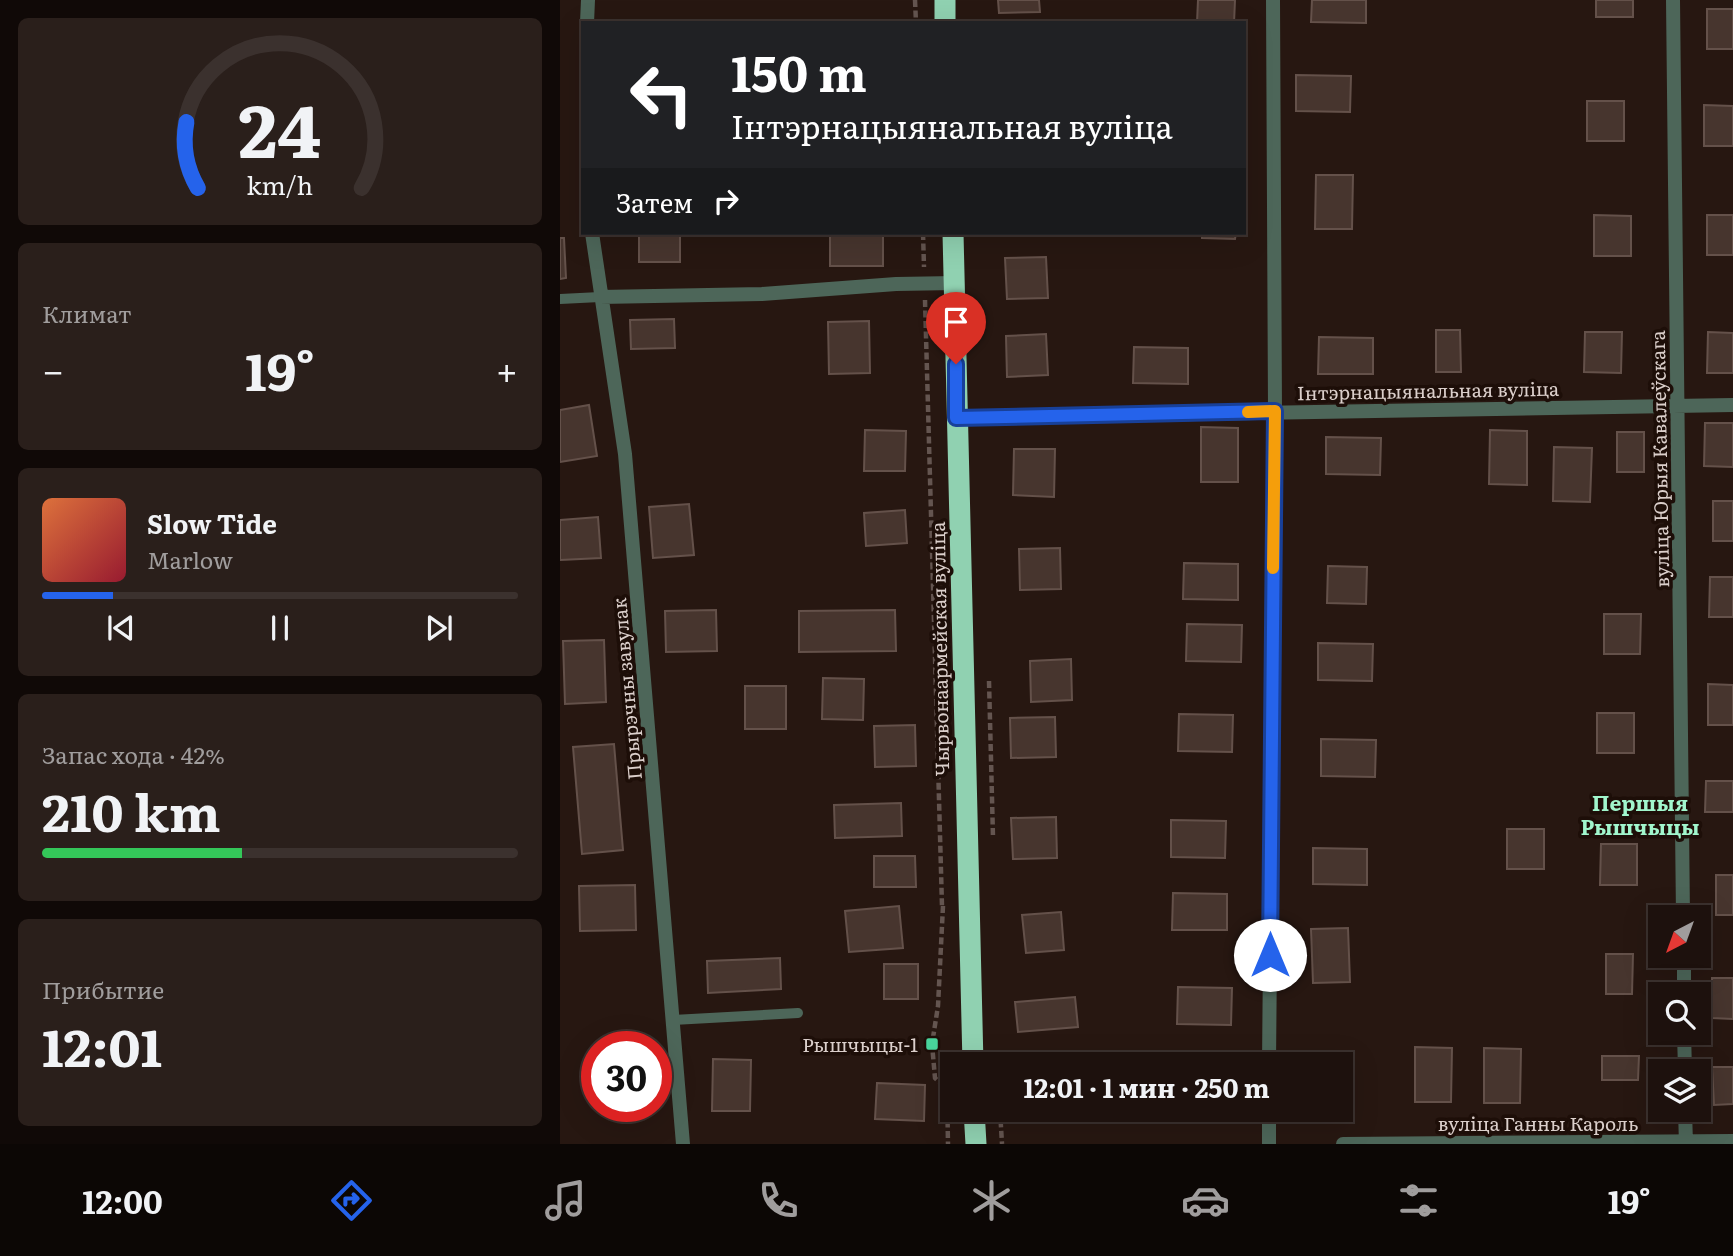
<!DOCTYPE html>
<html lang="ru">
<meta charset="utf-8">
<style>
:root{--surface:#1d110d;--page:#2a1f1b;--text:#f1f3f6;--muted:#a09d9d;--line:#3b312e;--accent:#2563eb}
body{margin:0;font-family:Literata,serif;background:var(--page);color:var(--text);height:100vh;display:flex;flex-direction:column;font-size:26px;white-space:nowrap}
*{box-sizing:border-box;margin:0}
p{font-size:23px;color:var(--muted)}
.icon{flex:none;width:38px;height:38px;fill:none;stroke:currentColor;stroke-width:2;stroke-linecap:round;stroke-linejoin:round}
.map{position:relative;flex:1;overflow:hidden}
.drawer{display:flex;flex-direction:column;gap:18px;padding:18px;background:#100907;width:560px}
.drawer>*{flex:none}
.guide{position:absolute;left:21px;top:21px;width:665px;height:214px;border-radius:0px;box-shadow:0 7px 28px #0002,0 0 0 2px var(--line);background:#202124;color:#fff;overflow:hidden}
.needle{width:46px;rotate:221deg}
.controls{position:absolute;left:1088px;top:905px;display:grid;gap:14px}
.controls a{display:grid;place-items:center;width:63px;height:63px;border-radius:0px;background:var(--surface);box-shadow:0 7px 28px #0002,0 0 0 2px var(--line);font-size:35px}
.speed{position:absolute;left:21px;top:1031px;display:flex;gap:14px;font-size:35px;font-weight:700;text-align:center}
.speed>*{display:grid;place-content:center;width:91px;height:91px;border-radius:50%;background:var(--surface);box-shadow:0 7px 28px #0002,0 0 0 2px var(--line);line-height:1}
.speed .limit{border:10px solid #d22;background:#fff;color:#111}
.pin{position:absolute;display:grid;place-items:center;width:60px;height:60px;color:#fff;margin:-72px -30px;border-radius:50% 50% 50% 0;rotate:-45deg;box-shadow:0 0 7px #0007}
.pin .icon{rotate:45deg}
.me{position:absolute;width:77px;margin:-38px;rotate:0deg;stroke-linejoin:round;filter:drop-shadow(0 0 5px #0008)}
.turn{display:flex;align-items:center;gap:24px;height:147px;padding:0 35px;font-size:32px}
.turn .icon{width:91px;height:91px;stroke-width:2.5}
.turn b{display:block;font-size:49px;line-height:60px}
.then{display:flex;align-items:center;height:66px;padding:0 35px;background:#0003;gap:14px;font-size:26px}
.big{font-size:52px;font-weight:700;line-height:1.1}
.drawer .tile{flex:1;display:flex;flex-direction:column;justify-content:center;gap:10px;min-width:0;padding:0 24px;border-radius:10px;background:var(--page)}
.drawer .dial{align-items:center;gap:0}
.dial svg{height:182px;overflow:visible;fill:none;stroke:var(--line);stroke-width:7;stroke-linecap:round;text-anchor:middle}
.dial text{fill:var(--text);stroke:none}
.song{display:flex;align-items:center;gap:21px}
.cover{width:84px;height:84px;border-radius:10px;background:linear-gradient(135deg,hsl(20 70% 55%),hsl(350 70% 35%))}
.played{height:7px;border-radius:4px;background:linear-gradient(90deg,var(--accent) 15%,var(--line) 15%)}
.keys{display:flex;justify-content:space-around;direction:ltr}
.heat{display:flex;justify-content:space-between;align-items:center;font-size:38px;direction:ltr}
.charge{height:10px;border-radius:5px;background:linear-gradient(90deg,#34c759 42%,var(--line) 0)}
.trip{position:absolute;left:380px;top:1052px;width:413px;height:70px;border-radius:0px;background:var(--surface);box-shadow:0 7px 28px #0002,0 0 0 2px var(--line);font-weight:700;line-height:70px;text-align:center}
.menu{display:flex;height:112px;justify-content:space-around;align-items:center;background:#0c0705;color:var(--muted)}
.menu .icon{width:49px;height:49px}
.menu .on{color:var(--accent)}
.menu b{font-size:32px;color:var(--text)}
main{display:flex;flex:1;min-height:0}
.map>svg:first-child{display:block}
.building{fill:#47352e;stroke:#64514a;stroke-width:2}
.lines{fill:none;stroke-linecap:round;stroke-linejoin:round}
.path{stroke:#645550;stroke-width:4.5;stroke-dasharray:7 3.5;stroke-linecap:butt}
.lane{stroke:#4d6659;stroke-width:10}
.street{stroke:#4d6659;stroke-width:14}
.highway{stroke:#90d1b1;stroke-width:21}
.route-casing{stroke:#184099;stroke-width:18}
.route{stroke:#2563eb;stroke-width:12}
.slow{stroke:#f59e0b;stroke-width:12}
.poi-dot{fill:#49d49c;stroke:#1d0e08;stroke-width:2.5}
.labels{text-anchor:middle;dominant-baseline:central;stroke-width:7;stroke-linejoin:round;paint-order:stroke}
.street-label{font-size:19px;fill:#dbcfcb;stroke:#1d0e08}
.poi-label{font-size:19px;fill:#dbcfcb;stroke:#1d0e08;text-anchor:end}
.neighbourhood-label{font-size:21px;font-weight:bold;fill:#a1f6cd;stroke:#1d0e08}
</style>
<main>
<section class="drawer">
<div class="tile dial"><svg viewBox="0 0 100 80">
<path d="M14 69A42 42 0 1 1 86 69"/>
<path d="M14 69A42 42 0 0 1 9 40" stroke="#2563eb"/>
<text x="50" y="56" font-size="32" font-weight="700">24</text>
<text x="50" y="72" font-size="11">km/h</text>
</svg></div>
<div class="tile"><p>Климат</p>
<div class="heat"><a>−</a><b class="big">19°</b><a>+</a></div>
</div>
<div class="tile">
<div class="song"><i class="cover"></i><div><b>Slow Tide</b><p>Marlow</p></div></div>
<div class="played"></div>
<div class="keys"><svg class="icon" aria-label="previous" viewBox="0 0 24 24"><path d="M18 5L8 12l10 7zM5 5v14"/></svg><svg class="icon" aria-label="pause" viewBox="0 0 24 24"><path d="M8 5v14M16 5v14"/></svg><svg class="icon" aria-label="next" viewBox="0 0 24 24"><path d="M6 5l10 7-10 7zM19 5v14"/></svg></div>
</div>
<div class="tile"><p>Запас хода · 42%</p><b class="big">210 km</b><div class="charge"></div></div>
<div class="tile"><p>Прибытие</p><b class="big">12:01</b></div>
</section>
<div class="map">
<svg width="1173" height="1144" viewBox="0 0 1173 1144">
<rect width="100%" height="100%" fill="#271711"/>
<path class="building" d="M 438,0 L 479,0 L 480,12 L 439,13 Z
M 638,0 L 675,0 L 674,23 L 637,23 Z
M 752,0 L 806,0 L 806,23 L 751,22 Z
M 1036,0 L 1073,0 L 1073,17 L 1036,17 Z
M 1147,9 L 1173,9 L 1173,49 L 1147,49 Z
M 736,75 L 791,76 L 790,112 L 736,111 Z
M 1027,101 L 1064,101 L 1064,141 L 1027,141 Z
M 1144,105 L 1173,106 L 1173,146 L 1144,146 Z
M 756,175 L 793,175 L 792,229 L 755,229 Z
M 1034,215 L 1071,216 L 1071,256 L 1034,256 Z
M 1147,215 L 1173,215 L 1173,255 L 1147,255 Z
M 79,233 L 120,233 L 120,262 L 79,262 Z
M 270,233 L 323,233 L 323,266 L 270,266 Z
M 642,233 L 676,233 L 675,239 L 642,238 Z
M 0,238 L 4,238 L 6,278 L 0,279 Z
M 486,257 L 488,298 L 447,299 L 445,258 Z
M 114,319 L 115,348 L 71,349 L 70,320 Z
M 309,321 L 310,373 L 269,374 L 268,322 Z
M 876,330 L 900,330 L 901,372 L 876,372 Z
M 1025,332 L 1062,332 L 1061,373 L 1024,372 Z
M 1148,332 L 1173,333 L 1173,373 L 1147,373 Z
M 486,334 L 488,375 L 447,377 L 446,336 Z
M 759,337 L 813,338 L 813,374 L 758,374 Z
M 574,347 L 628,348 L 628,384 L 573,383 Z
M 29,405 L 37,456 L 0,462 L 0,410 Z
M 1145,423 L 1173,423 L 1173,467 L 1144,466 Z
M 641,427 L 678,428 L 678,482 L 641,482 Z
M 305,430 L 346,431 L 345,471 L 304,471 Z
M 930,430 L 967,431 L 967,485 L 929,484 Z
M 1057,432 L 1084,432 L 1084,472 L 1057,472 Z
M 766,437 L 821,438 L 820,475 L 766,474 Z
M 994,447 L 1032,448 L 1030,502 L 993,501 Z
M 454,449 L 495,449 L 494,497 L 453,495 Z
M 1153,501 L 1173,501 L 1173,541 L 1153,541 Z
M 129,504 L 134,555 L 93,558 L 89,507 Z
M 345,510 L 347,543 L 306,546 L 304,513 Z
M 38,517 L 41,558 L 0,560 L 0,520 Z
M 500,548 L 501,589 L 460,590 L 459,549 Z
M 624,563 L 678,564 L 678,600 L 623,599 Z
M 768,566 L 807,567 L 806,604 L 767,603 Z
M 1150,577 L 1173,577 L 1173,617 L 1149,617 Z
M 156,610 L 157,651 L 106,652 L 105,611 Z
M 335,610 L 336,651 L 239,652 L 239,611 Z
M 1044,614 L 1081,614 L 1080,654 L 1044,654 Z
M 627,624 L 682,625 L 681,662 L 626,661 Z
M 44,640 L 46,702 L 5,704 L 3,641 Z
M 758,643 L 813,644 L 812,681 L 758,680 Z
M 511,659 L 512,700 L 471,702 L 470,661 Z
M 263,678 L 304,679 L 303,720 L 262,719 Z
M 1148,684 L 1173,685 L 1173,725 L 1148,725 Z
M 185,686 L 226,686 L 226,729 L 185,729 Z
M 1037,713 L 1074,713 L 1074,753 L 1037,753 Z
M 619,714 L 673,715 L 672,752 L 618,751 Z
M 495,717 L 496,757 L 451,758 L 450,718 Z
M 355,725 L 356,766 L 315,767 L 314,726 Z
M 761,739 L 816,740 L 815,777 L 761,776 Z
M 54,744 L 63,850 L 22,854 L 13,747 Z
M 1146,781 L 1173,781 L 1173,812 L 1145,812 Z
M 341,803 L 342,836 L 275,838 L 274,805 Z
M 496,817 L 497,858 L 453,859 L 451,818 Z
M 611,820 L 666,821 L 665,858 L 611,857 Z
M 947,829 L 984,829 L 984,869 L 947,869 Z
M 1041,844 L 1077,844 L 1077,885 L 1040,885 Z
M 753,848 L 807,849 L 807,885 L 753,884 Z
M 314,856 L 355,856 L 356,887 L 314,887 Z
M 1156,875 L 1173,875 L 1173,915 L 1156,915 Z
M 75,885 L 76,930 L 20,931 L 19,886 Z
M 613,893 L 667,894 L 667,930 L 612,930 Z
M 339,906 L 343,948 L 289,952 L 285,911 Z
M 501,912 L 504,950 L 466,953 L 462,915 Z
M 788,928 L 790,982 L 753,983 L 751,929 Z
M 1046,954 L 1073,954 L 1072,994 L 1046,994 Z
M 220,958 L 221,989 L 148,993 L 147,961 Z
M 324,964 L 358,964 L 358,999 L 324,999 Z
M 1152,978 L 1173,978 L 1173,1019 L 1152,1018 Z
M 618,987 L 672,988 L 671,1025 L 617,1024 Z
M 515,997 L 518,1027 L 458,1032 L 455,1002 Z
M 855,1047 L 892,1048 L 891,1102 L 855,1102 Z
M 924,1048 L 961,1049 L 960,1103 L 924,1103 Z
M 1042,1056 L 1079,1056 L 1078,1080 L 1042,1080 Z
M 153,1059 L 191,1060 L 190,1111 L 152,1111 Z
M 736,1060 L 790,1061 L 790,1098 L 780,1098 L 780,1064 L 736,1064 Z
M 1152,1067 L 1173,1067 L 1173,1104 L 1154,1105 Z
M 317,1083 L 365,1085 L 364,1121 L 315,1119 Z
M 467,1110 L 520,1110 L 519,1120 L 466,1117 Z"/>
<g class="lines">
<path class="path" d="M 355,0 L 356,23
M 363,233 L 364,267
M 365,300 L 382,906
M 429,681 L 433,837
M 383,906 L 378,1006 L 372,1044 L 375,1078 L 387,1089 L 388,1144
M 440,1110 L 442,1144"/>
<path class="lane" d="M 0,299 L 40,297
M 113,1020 L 238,1013"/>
<path class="street" d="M 1113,0 L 1123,917
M 27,23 L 28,0
M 32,233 L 65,454 L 123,1144
M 40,297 L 202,294 L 336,284 L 395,283
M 396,418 L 1173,405
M 1124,956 L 1124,994
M 1124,1032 L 1125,1071
M 709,1064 L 715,411 L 713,0
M 1125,1110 L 1126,1144
M 709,1144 L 709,1110
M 783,1144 L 1173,1141"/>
<path class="highway" d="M 385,0 L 385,23
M 393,233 L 413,1064
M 414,1110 L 416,1144"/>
</g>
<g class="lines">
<g class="route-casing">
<path id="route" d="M 396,364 L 396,418 L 715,411 L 710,955"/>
</g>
<use href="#route" class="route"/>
<path class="slow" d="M 688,412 L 715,411 L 713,568"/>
</g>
<rect class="poi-dot" x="365" y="1037" width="14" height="14" rx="3.5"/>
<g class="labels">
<g class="street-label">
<text transform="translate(868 390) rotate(-1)">Інтэрнацыянальная вуліца</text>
<text transform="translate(1099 459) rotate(-91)">вуліца Юрыя Кавалеўскага</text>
<text transform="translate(379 649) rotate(-91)">Чырвонаармейская вуліца</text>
<text transform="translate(66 689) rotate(-95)">Прырэчны завулак</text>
<text x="978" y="1123">вуліца Ганны Кароль</text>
</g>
<g class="poi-label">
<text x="358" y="1044">Рышчыцы-1</text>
</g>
<g class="neighbourhood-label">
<text x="1080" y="801">Першыя<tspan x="1080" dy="24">Рышчыцы</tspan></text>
</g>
</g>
</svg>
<div class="controls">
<a><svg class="needle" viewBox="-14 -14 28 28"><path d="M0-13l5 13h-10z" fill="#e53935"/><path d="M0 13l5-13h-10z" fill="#a09d9d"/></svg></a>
<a><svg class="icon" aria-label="search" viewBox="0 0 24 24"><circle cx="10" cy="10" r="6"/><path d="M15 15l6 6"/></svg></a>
<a><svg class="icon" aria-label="layers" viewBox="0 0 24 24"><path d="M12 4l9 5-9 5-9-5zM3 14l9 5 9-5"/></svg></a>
</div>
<div class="speed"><div class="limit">30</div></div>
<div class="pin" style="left:396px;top:364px;background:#d93025"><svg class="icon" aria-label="arrive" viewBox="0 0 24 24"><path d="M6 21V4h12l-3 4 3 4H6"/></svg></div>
<svg class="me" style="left:710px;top:955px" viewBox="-20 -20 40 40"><circle r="19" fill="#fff"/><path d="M0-13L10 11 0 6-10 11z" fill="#2563eb"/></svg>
<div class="trip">12:01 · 1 мин · 250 m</div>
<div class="guide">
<div class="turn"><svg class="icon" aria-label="left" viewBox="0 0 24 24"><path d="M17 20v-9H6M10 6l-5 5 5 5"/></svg><div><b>150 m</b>Інтэрнацыянальная вуліца</div></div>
<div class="then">Затем<svg class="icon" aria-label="right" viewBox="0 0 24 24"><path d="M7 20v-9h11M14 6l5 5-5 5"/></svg></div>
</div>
</div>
</main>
<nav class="menu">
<b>12:00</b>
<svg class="icon on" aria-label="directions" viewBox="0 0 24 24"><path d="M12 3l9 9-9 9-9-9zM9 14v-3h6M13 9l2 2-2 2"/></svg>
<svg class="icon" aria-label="music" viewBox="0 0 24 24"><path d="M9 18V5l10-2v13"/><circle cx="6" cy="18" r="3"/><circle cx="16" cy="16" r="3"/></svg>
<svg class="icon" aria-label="phone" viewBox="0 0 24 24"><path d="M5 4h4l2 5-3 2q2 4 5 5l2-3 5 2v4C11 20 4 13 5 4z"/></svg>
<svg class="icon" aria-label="climate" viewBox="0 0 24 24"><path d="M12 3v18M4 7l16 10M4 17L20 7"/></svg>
<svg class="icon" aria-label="car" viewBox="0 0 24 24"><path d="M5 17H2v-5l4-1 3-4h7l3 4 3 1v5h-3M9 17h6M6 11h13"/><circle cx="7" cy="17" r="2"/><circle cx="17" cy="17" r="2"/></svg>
<svg class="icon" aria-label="filters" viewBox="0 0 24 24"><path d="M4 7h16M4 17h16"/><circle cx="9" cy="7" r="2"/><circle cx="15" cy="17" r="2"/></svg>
<b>19°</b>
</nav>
